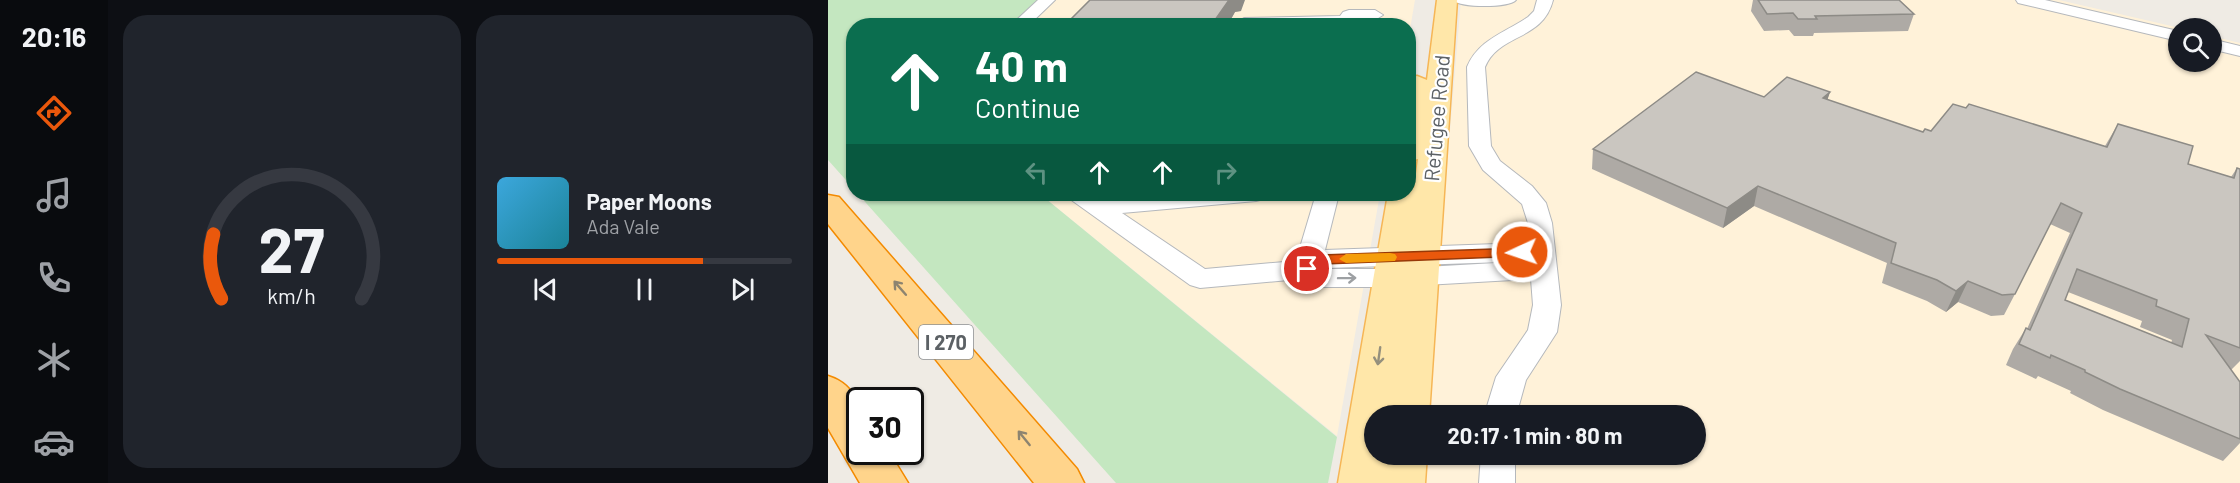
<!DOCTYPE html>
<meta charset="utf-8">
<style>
:root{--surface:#171b24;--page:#20242c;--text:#f1f3f6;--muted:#9ea1a6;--line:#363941;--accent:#ea580c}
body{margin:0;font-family:Barlow,sans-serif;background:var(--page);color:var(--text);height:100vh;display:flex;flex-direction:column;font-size:22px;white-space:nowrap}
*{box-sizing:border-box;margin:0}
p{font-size:20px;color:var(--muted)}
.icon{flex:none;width:33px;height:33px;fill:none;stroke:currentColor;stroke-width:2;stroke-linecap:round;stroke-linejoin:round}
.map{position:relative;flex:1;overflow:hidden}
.drawer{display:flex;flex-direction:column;gap:15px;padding:15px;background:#0d0f14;width:720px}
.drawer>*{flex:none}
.top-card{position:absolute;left:18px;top:18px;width:570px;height:183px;border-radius:24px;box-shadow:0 2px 4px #0004;background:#0b6e4f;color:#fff;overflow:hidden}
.fabs{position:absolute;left:1340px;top:18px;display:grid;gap:12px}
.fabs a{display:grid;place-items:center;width:54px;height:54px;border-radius:50%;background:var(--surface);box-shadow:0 2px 4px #0004;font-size:30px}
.speed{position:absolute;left:18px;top:387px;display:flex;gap:12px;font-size:30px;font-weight:700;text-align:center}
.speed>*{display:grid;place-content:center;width:78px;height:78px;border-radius:50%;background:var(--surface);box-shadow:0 2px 4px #0004;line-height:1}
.speed .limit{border:3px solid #111;border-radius:9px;background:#fff;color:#111}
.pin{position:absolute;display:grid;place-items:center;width:51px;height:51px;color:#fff;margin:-26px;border:3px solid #fff;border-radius:50%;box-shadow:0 2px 6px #0007}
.me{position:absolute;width:66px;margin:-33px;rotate:267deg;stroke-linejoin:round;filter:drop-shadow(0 0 4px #0008)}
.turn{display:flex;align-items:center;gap:21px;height:126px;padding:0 30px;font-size:27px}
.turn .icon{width:78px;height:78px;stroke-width:2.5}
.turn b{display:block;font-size:42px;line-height:51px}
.lanes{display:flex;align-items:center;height:57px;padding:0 30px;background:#0003;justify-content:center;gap:30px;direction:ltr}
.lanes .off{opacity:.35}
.drawer .tile{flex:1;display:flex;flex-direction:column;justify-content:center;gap:9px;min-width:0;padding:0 21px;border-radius:24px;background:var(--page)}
.drawer .dial{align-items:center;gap:0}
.dial svg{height:156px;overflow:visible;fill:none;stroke:var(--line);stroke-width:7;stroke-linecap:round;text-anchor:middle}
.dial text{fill:var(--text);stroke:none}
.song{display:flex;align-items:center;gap:18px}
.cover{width:72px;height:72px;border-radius:9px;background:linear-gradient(135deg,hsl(200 70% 55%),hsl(190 70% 35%))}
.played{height:6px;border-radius:3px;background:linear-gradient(90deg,var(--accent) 70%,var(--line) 70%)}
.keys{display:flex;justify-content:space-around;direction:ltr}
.drawer .tiles{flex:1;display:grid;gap:15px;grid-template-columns:repeat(2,1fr)}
.trip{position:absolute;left:536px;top:405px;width:342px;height:60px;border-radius:30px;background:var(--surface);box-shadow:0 2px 4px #0004;font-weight:700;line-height:60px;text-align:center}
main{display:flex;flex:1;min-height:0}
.tab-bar{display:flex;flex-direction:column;width:108px;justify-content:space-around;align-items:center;background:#090b0e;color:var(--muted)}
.tab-bar .icon{width:42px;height:42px}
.tab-bar .selected{color:var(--accent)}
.tab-bar b{font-size:27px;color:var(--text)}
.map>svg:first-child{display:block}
.commercial{fill:#fff2d9}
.green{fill:#c4e7c0}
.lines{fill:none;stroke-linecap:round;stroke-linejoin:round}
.minor-casing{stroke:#b5b8bc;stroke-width:2}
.major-casing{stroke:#f6b656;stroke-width:3}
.highway-casing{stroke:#f38a00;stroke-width:3}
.minor{fill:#fff;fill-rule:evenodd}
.major{fill:#ffe7a9;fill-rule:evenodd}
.highway{fill:#ffd48b;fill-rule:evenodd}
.wall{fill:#aeaaa5;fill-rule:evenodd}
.shaded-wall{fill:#8d8b86}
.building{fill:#cac6c0;stroke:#8d8b86;stroke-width:1.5;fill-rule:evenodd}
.oneway{stroke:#9da0a3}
.oneway2{stroke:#8d8470}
.oneway3{stroke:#95907d}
.route{fill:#ea580c;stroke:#983908;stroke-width:1.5}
.slow{fill:#f59e0b}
.labels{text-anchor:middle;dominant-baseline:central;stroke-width:4.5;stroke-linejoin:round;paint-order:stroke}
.shield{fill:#fff;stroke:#8d9093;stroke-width:1.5}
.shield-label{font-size:20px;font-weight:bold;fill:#5c6165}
.street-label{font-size:21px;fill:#5c6165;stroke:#fff}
</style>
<main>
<nav class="tab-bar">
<b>20:16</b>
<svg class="icon selected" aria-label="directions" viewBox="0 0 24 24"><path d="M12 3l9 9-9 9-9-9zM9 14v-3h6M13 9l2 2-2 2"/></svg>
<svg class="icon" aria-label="music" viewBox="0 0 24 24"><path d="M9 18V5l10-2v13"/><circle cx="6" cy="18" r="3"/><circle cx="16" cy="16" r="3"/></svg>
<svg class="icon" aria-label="phone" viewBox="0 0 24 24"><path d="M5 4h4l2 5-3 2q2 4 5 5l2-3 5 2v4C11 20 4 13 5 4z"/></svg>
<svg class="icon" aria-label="climate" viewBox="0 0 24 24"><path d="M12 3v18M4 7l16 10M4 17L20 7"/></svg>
<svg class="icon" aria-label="car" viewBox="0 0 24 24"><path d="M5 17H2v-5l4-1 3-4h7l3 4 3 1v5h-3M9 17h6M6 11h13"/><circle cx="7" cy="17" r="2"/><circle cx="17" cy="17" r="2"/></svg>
</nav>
<section class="drawer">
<div class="tiles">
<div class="tile dial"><svg viewBox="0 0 100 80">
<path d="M14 69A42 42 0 1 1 86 69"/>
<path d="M14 69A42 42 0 0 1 10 36" stroke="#ea580c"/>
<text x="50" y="56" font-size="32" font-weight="700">27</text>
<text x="50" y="72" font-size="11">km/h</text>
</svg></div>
<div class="tile">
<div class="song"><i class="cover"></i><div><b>Paper Moons</b><p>Ada Vale</p></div></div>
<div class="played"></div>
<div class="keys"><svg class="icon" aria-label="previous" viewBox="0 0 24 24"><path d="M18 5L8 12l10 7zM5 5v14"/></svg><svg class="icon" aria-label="pause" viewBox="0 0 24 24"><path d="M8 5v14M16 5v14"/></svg><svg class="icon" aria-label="next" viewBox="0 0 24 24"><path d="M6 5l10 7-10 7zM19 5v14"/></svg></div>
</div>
</div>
</section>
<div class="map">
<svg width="1412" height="483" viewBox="0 0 1412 483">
<rect width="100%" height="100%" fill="#efebe4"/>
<path class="commercial" d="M 210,0 L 587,0 L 581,35 L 580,26 L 182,26 Z
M 633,0 L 1231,0 L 1352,28 L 1350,28 L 1350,62 L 1383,62 L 1383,36 L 1412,43 L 1412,483 L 592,483 L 595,455 L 867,454 L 867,416 L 598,415 Z
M 212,194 L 552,194 L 509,436 Z"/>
<path class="green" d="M 0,0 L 210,0 L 182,25 L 26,26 L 25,188 L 0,160 Z
M 30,194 L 212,194 L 509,437 L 500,483 L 288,483 Z"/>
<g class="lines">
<g class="minor-casing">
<path id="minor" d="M 210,0 L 227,0 L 200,26 L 182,26 Z
M 625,0 L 688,0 C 681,8 632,8 625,0 Z
M 709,0 L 725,0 C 715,41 671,33 657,67 L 663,146 L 672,161 L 704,186 L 718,203 L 724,223 L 733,305 L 729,332 L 698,380 L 688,416 L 656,416 L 668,377 L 700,330 L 705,305 L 703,279 L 562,287 L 487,287 L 477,284 L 472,279 L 372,288 L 362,285 L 242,199 L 238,194 L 265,194 L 275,200 L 353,194 L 439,194 L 436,199 L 428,201 L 294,213 L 377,269 L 468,261 L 488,194 L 511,194 L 497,250 L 701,243 L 700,223 L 694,204 L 655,170 L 641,146 L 639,67 C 651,39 677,33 700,17 L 706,11 ZM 702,261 L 562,269 L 497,269 L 499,268 Z
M 1188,0 L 1217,0 L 1350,31 L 1350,41 L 1190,3 Z
M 521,10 L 547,10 L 555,15 L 547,20 L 528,20 L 526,26 L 409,26 L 408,23 L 416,18 L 512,16 L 515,12 Z
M 1383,39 L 1412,46 L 1412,56 L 1383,49 Z
M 653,454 L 687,454 L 687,483 L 651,483 Z"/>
</g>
<g class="major-casing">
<path id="major" d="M 609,0 L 629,0 L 601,416 L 546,416 L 546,454 L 599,454 L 597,483 L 510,483 L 560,194 L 580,194 L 580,186 L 586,188 L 590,159 L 580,161 L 580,78 L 589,76 L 599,80 Z"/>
</g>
<g class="highway-casing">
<path id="highway" d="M 0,195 L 11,197 L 249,469 L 256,483 L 206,483 L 0,224 Z
M 0,376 C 37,388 32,420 32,452 L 61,452 L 80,483 L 32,483 L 0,428 Z"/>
</g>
<use href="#minor" class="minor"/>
<use href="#major" class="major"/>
<use href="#highway" class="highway"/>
</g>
<path class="wall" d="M 925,0 L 1071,0 L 1086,14 L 1080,31 L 986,33 L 985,36 L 966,36 L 961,30 L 936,31 L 923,11 Z
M 413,11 L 407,12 L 399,26 L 241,26 L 240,22 Z
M 1002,92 L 999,100 L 1095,132 L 1103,131 L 1277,146 L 1290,124 L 1360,164 L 1403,177 L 1409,168 L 1412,169 L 1412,361 L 1403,370 L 1412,382 L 1412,443 L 1395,461 L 1275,410 L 1242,393 L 1243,391 L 1210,376 L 1208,379 L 1178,365 L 1185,349 L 1198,328 L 1199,329 L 1242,233 L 1222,224 L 1187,294 L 1176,315 L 1163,316 L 1130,302 L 1118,312 L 1099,301 L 1054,283 L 1059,263 L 926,206 L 895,228 L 764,169 L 765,149 L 936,97 ZM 1240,292 L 1314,321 L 1312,327 L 1344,340 L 1343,343 L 1237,300 Z"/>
<path class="shaded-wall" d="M 401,0 L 417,0 L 413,11 L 407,12 L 399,26 L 389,26 L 387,20 Z
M 1002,92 L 996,110 L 995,98 Z
M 930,186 L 926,206 L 895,228 L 899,208 Z
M 1140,281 L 1130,302 L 1118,312 L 1128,291 Z"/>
<path class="building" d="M 262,0 L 401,0 L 387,20 L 240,22 Z
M 930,0 L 1071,0 L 1086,14 L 987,16 L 989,19 L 970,19 L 965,13 L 939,14 Z
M 868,72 L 936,97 L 959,77 L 1002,92 L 995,98 L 1095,132 L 1097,129 L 1103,131 L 1125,104 L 1138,108 L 1141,104 L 1279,147 L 1290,124 L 1365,146 L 1360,164 L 1406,178 L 1409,168 L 1412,169 L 1412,348 L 1378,335 L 1412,382 L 1412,439 L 1292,389 L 1257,372 L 1257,370 L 1223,355 L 1222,358 L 1191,344 L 1198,328 L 1202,330 L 1254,213 L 1233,203 L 1187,294 L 1174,295 L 1140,281 L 1128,291 L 1109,280 L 1063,263 L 1068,243 L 930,186 L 899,208 L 765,149 ZM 1249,269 L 1329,300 L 1328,306 L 1361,319 L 1354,347 L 1237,300 Z"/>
<defs><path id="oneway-shaft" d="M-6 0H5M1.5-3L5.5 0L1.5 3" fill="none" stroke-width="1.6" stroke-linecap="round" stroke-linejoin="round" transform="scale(1.5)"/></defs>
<use class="oneway" href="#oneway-shaft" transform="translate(519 278) rotate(-1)"/>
<g class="oneway2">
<use href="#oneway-shaft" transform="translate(72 288) rotate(-131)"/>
<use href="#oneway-shaft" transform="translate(196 438) rotate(-129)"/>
</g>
<use class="oneway3" href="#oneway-shaft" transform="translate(551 356) rotate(98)"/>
<path class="route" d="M 694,248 L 701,252 L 699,256 L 496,264 L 479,274 L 472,269 L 493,255 Z"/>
<path class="slow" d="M 562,253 L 567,254 L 569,257 L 567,261 L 518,263 L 511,259 L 518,254 Z"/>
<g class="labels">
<rect class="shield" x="91" y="325" width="54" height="34" rx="4.5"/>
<g class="shield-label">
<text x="118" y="342">I 270</text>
</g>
<g class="street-label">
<text transform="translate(608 118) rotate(-85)">Refugee Road</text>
</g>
</g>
</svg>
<div class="fabs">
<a><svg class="icon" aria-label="search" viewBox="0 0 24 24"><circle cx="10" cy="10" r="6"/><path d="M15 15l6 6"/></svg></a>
</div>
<div class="speed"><div class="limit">30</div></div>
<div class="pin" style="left:479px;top:269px;background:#d93025"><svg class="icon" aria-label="arrive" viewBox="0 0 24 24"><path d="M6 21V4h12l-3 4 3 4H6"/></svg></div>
<svg class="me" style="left:694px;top:252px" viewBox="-20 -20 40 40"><circle r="17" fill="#ea580c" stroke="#fff" stroke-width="3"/><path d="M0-11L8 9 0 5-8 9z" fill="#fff"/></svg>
<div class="trip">20:17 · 1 min · 80 m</div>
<div class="top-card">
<div class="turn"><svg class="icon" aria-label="ahead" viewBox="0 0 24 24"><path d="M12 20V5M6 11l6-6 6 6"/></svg><div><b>40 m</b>Continue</div></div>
<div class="lanes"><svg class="icon off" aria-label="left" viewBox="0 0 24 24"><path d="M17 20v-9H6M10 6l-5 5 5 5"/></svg><svg class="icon" aria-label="ahead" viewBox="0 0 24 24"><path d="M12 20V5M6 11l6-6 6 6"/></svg><svg class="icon" aria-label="ahead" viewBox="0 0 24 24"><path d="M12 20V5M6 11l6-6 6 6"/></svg><svg class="icon off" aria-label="right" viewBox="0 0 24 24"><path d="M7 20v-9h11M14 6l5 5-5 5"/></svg></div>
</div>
</div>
</main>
